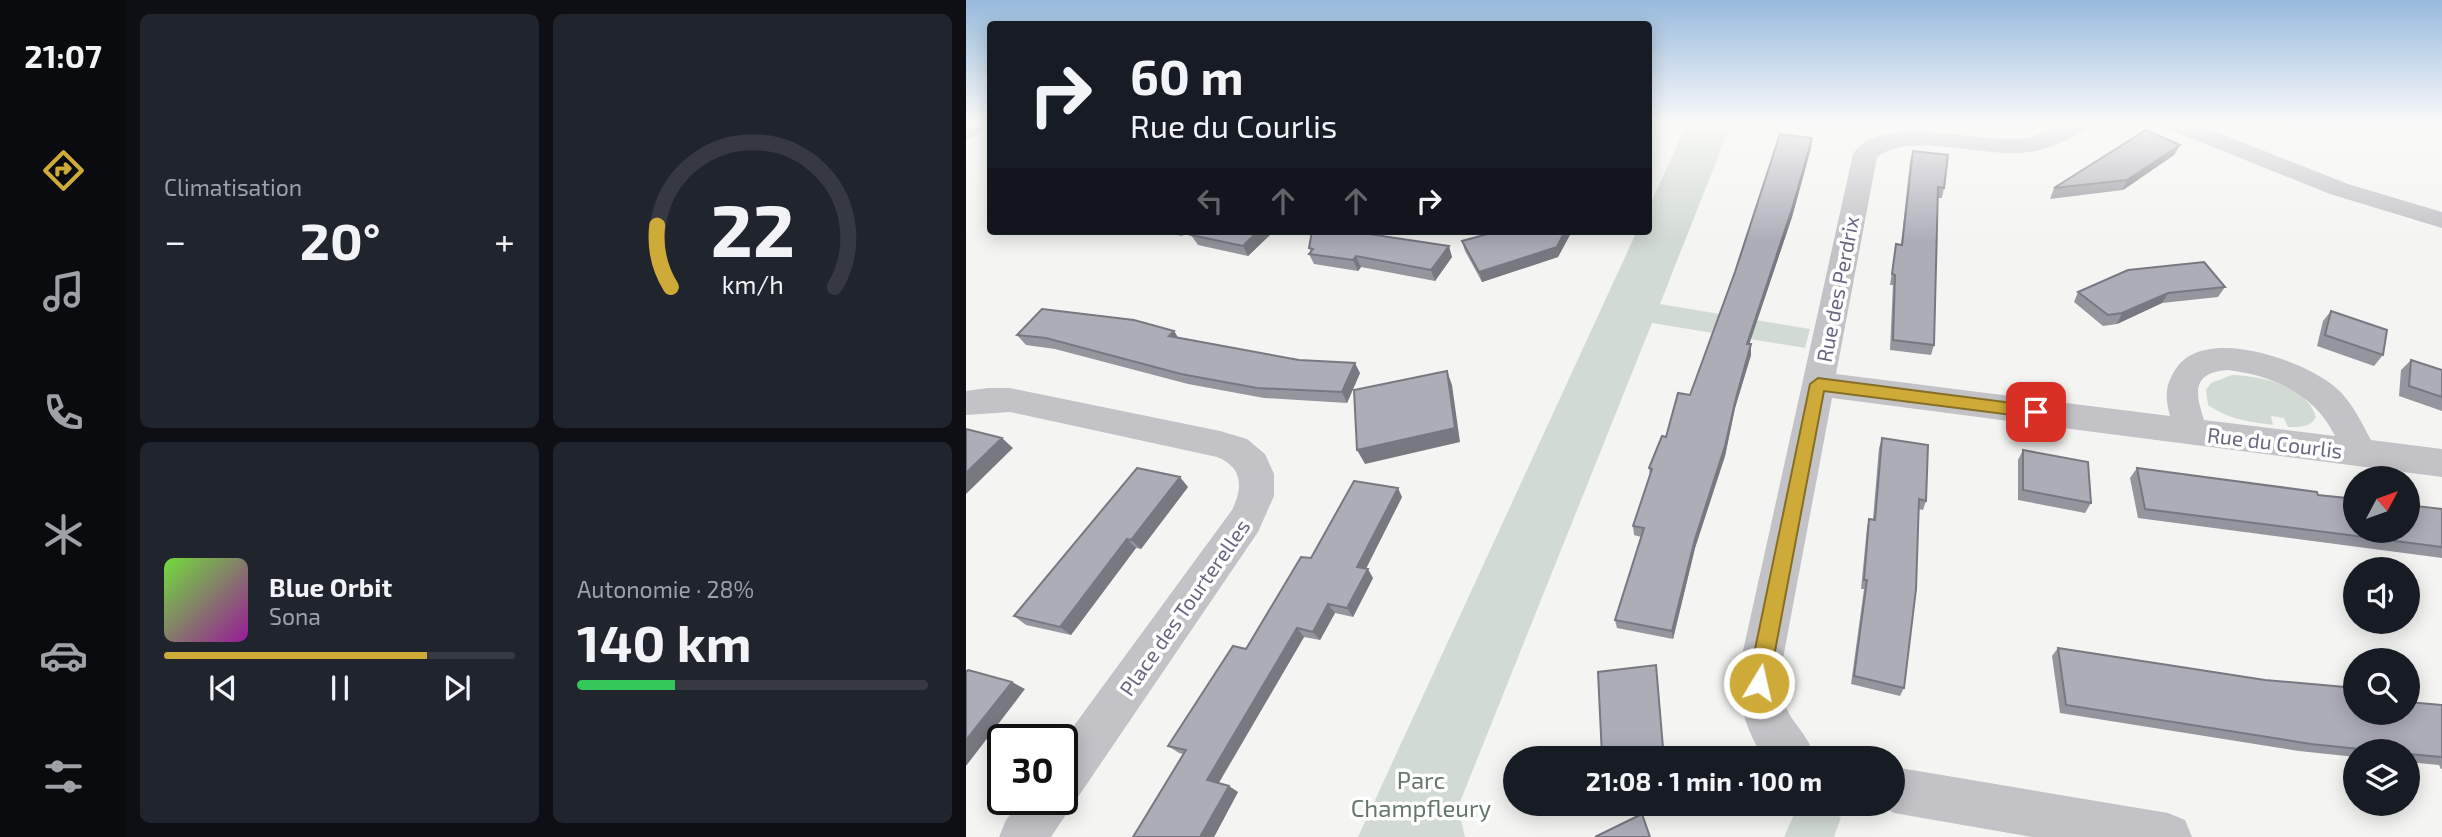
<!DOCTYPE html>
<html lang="fr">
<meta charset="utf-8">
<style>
:root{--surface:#171b24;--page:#20242c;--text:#f1f3f6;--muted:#9ea1a6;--line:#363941;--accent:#ceaa39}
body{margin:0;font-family:"Exo 2",sans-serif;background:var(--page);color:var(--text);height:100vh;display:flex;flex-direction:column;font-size:26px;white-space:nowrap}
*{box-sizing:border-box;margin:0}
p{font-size:23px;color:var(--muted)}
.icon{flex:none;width:38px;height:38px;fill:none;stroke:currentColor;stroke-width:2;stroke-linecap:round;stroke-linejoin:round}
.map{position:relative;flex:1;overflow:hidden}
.side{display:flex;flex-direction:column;gap:14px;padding:14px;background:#0d0f14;width:840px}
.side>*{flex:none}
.banner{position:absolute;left:21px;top:21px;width:665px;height:214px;border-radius:7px;box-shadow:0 4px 18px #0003;background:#171b24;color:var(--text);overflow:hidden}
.needle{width:46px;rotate:49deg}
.tools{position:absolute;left:1377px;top:466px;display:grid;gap:14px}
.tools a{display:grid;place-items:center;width:77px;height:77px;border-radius:50%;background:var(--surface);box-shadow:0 4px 18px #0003;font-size:35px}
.speed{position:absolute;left:21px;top:724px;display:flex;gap:14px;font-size:35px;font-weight:700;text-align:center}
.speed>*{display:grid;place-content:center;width:91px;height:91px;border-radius:50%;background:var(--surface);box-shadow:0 4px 18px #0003;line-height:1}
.speed .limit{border:4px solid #111;border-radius:10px;background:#fff;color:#111}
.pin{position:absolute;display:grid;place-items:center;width:60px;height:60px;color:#fff;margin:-30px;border-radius:14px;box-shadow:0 4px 10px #0006}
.me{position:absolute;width:77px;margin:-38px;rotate:9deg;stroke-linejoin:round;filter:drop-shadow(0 0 5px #0008)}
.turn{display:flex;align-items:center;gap:24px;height:147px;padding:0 28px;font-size:32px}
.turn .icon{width:91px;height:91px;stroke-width:2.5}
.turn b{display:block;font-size:49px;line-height:60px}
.lanes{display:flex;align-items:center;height:66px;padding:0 28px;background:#0003;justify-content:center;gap:35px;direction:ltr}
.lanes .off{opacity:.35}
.big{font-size:52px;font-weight:700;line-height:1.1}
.side .tile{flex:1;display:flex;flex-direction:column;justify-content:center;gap:10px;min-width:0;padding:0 24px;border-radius:10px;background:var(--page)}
.side .dial{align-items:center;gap:0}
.dial svg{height:182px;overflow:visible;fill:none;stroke:var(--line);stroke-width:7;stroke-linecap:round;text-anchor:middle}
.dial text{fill:var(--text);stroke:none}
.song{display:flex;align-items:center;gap:21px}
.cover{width:84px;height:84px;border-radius:10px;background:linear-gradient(135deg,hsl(100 70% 55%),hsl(300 70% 35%))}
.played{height:7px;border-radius:4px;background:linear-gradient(90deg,var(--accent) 75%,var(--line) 75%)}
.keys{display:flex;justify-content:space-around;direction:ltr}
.heat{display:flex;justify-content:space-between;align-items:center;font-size:38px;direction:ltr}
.charge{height:10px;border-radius:5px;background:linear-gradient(90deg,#34c759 28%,var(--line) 0)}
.side .tiles{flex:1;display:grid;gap:14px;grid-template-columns:repeat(2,1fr)}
.trip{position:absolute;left:537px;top:746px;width:402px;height:70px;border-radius:35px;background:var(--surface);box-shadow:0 4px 18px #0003;font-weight:700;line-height:70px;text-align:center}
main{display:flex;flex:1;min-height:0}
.menu{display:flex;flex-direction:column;width:126px;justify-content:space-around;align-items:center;background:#090b0e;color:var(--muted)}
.menu .icon{width:49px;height:49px}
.menu .on{color:var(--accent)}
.menu b{font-size:32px;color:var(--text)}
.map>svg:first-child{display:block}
.green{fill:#d2dad4}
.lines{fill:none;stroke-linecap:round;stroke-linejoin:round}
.street{fill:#c2c2c7;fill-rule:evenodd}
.wall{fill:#94959d}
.shaded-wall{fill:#787980}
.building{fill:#acadb7;stroke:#787980;stroke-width:2}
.route{fill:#ceaa39;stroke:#866e25;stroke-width:2}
.labels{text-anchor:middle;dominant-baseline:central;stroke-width:7;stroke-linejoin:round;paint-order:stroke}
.street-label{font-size:21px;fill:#686980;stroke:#fff}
.near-park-label{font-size:24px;fill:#66786c;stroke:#fff}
</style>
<main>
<nav class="menu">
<b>21:07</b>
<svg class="icon on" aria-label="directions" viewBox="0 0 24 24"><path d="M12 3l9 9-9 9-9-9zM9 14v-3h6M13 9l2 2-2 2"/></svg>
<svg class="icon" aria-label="music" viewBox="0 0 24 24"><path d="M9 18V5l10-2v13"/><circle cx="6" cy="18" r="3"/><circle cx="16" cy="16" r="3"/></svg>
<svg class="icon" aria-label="phone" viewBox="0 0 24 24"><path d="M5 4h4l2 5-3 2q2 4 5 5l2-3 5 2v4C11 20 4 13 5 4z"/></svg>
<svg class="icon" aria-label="climate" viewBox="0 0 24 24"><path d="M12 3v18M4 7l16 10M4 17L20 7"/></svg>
<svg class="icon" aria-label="car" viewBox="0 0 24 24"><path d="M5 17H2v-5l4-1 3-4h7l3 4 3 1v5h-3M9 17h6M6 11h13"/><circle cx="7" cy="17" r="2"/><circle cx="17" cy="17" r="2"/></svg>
<svg class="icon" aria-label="filters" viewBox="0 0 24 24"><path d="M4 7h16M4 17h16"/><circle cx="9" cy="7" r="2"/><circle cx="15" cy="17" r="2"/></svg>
</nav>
<section class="side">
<div class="tiles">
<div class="tile"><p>Climatisation</p>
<div class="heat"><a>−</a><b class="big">20°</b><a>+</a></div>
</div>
<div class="tile dial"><svg viewBox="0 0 100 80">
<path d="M14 69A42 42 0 1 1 86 69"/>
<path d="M14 69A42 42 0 0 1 8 42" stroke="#ceaa39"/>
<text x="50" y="56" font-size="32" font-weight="700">22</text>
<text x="50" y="72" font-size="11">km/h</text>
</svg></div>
<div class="tile">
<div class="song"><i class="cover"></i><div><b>Blue Orbit</b><p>Sona</p></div></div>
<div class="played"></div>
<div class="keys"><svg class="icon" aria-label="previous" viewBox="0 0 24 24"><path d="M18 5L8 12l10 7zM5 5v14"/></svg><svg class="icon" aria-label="pause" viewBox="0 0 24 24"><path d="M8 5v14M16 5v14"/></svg><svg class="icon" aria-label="next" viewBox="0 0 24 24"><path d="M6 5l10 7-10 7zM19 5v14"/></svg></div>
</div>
<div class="tile"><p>Autonomie · 28%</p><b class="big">140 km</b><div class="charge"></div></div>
</div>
</section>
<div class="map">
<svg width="1476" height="837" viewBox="0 0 1476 837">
<rect width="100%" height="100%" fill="#f4f5f2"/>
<path class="green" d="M 721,124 L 765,124 L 694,304 L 844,329 L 839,348 L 686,323 L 492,807 L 499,837 L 392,837 L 671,231 L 682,231 L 683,207 Z
M 1266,375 C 1295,376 1340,385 1350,417 C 1344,428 1333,427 1322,427 L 1318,418 L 1305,416 L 1307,425 C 1283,422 1262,419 1242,405 L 1240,390 L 1245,383 Z
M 833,803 L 875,817 L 868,837 L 818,837 Z"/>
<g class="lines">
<path class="street" d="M 0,124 L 24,124 L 24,127 L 0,140 Z
M 1095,124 L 1125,124 C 1119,132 1110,135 1102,139 C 1088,146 1072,152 1055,153 C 1015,156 943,132 911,157 L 870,374 L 1204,416 C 1199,397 1199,386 1209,370 C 1237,324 1337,360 1369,387 C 1386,401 1395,422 1405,440 L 1476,449 L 1476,477 L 866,398 L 815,669 C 814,723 834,717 850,758 L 798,758 C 780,731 771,701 773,669 L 887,154 C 918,109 1015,146 1060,138 C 1072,136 1084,129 1095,124 ZM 1261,370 C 1305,375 1348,393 1369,436 L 1238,420 C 1229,392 1226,373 1261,370 Z
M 1198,124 L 1230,124 L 1382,184 L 1476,212 L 1476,228 L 1364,194 L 1202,129 Z
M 22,388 L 44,388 L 254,431 L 281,439 L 299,454 L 308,474 L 308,496 L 292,532 L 112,797 L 106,800 L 99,816 L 85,837 L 33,837 L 40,820 L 55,800 L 96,800 L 96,742 L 266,510 C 277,488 277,467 251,457 L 44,412 L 0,415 L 0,391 Z
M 928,767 L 1202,813 L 1219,820 L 1226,837 L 1066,837 L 928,813 L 911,803 L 928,803 Z"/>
</g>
<path class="wall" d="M 1214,145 L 1208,155 L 1157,190 L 1084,199 L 1088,188 Z
M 845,148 L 826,217 L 783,344 L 785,355 L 769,408 L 759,456 L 729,548 L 707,639 L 651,628 L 649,620 L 675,537 L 668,535 L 667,526 L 684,476 L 683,468 L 724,395 Z
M 947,151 L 978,188 L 976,198 L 972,198 L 968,345 L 965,355 L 924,350 L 927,285 L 924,285 L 930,244 L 935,245 L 944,161 Z
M 185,231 L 215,231 L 217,236 Z
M 230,231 L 308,231 L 282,256 L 232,245 L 225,235 Z
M 533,231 L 606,231 L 592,257 L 516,282 L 499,251 L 496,241 Z
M 343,248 L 486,257 L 469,281 L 395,267 L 392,271 L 348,264 L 343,254 L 345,252 Z
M 1259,287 L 1252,297 L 1196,303 L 1151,324 L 1137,326 L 1108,302 L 1112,292 Z
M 1365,311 L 1417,355 L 1408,366 L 1351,346 L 1357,321 Z
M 208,331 L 212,338 L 394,373 L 381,403 L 298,398 L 222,384 L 89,349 L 60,345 L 51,335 Z
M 1445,360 L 1476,370 L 1476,411 L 1433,396 L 1435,370 Z
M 916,438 L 960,501 L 957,510 L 952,509 L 938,688 L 934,696 L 885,684 L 898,589 L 895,589 L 901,528 L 903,519 L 907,519 L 913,448 Z
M 1057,450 L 1125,503 L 1119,513 L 1052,500 L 1052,460 Z
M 1171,468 L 1352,495 L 1476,509 L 1476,558 L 1172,518 L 1164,478 Z
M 222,487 L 175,549 L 170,548 L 105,635 L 60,625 L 48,616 Z
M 436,497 L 400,569 L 407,578 L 387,617 L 369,613 L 354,640 L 338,637 L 253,783 L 272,792 L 248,837 L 167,837 L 217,754 L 213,753 L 202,746 L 280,649 L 345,558 Z
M 1092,648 L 1390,712 L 1476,705 L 1476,769 L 1475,769 L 1473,765 L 1442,762 L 1442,751 L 1390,751 L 1390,757 L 1333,751 L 1094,713 L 1086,656 Z
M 690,665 L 698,755 L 675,758 L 637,758 L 636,756 Z"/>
<path class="shaded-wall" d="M 846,138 L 845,148 L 826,217 L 780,354 L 781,344 Z
M 1214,145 L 1208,155 L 1157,190 L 1161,180 Z
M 292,231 L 308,231 L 282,256 L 277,246 Z
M 599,231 L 606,231 L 592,257 L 516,282 L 513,272 Z
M 483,246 L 486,257 L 469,281 L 465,270 Z
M 390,256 L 395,267 L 392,271 L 387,260 Z
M 1202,293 L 1196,303 L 1151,324 L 1156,313 Z
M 208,331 L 215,342 L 203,336 Z
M 785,344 L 785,355 L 769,408 L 759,456 L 729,548 L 707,639 L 706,631 L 729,539 Z
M 389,363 L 394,373 L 381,403 L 376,392 Z
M 481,371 L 486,385 L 494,442 L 399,464 L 391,450 Z
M 36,438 L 47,448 L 0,494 L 0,473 Z
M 214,477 L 222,487 L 175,549 L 165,540 Z
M 432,488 L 436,497 L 396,576 L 391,567 Z
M 161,539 L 170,548 L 105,635 L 94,627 Z
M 402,569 L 407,578 L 387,617 L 381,608 Z
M 362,604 L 369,613 L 354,640 L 347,632 Z
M 331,628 L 338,637 L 250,787 L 241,780 Z
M 46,682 L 59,689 L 0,766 L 0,740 Z
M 263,786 L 272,792 L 248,837 L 234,837 Z"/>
<path class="building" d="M 1180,130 L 1214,145 L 1161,180 L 1088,188 Z
M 814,134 L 846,138 L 827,206 L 781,344 L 785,344 L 770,398 L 759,446 L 729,539 L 706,631 L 649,620 L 678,528 L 667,526 L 686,469 L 683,468 L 696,436 L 700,437 L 712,393 L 724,395 L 769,272 Z
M 947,151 L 982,155 L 978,188 L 972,187 L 968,345 L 927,340 L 929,275 L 926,274 L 930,244 L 936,245 Z
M 230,231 L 292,231 L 277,246 L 225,235 Z
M 346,231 L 383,231 L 483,246 L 465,270 L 390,256 L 387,260 L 343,254 L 347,249 L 343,248 Z
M 533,231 L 599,231 L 591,247 L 513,272 L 496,241 Z
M 1238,262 L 1259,287 L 1202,293 L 1156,313 L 1142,315 L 1112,292 L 1162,270 Z
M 76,309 L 168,320 L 208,331 L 203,336 L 333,360 L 389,363 L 376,392 L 291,388 L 215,374 L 80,338 L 51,335 Z
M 1365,311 L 1421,330 L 1417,355 L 1359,335 Z
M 1445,360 L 1476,370 L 1476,397 L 1443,386 Z
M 481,371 L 489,428 L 391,450 L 388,390 Z
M 0,429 L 36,438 L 0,473 Z
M 916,438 L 962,445 L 960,501 L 953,499 L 950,589 L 938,688 L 888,676 L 901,580 L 898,580 L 903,519 L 909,520 Z
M 1057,450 L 1122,462 L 1125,503 L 1057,490 Z
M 171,468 L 214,477 L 165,540 L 161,539 L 94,627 L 48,616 Z
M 1171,468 L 1351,492 L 1352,495 L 1390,499 L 1390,530 L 1442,530 L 1442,505 L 1476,509 L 1476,547 L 1179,509 Z
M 388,481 L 432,488 L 391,567 L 402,569 L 381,608 L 362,604 L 347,632 L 331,628 L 241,780 L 263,786 L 234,837 L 167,837 L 220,750 L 202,746 L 267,646 L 280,649 L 335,557 L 345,558 Z
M 1092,648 L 1299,680 L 1390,688 L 1390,712 L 1442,712 L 1442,702 L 1476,705 L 1476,757 L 1442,754 L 1442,751 L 1412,751 L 1345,744 L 1100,705 Z
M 690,665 L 697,748 L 636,756 L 632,672 Z
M 2,670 L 46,682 L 0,740 L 0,672 Z
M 676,814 L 684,837 L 629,837 Z"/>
<linearGradient id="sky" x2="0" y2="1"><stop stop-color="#97badc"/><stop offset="0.51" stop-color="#fafaf9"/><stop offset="1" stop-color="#fafaf9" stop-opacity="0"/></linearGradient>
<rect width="1476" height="241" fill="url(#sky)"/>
<path class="route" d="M 852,378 L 1070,406 L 1078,412 L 1070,418 L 858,391 L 803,683 L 800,690 L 793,693 L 785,690 L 782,683 L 844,384 Z"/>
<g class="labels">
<g class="street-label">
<text transform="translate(871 289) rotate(-79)">Rue des Perdrix</text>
<text transform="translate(1309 442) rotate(7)">Rue du Courlis</text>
<text transform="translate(218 607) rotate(-55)">Place des Tourterelles</text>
</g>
<g class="near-park-label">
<text x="455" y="779">Parc<tspan x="455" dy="28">Champfleury</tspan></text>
</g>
</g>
</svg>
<div class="tools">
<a><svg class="needle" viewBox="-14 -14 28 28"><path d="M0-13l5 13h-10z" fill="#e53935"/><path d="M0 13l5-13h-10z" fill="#9ea1a6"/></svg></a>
<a><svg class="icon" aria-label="sound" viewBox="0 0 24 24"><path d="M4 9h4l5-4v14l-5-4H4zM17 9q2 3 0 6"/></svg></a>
<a><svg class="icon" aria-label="search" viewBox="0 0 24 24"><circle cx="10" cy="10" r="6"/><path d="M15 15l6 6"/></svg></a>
<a><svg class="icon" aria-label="layers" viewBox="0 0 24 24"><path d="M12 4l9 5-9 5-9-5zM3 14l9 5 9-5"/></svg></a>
</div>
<div class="speed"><div class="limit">30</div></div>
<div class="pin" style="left:1070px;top:412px;background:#d93025"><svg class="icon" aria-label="arrive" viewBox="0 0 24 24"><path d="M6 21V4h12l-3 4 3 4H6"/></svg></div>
<svg class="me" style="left:793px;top:683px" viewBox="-20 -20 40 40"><circle r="17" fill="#ceaa39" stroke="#fff" stroke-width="3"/><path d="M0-11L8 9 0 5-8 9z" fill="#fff"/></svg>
<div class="trip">21:08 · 1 min · 100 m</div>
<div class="banner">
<div class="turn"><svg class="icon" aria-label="right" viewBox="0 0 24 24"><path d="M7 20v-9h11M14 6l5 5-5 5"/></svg><div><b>60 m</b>Rue du Courlis</div></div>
<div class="lanes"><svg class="icon off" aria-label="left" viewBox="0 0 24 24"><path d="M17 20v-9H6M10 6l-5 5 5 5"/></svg><svg class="icon off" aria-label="ahead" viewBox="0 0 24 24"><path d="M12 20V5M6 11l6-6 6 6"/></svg><svg class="icon off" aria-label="ahead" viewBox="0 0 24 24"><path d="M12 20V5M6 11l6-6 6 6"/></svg><svg class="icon" aria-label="right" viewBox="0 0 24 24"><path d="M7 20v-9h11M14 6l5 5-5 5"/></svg></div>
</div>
</div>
</main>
